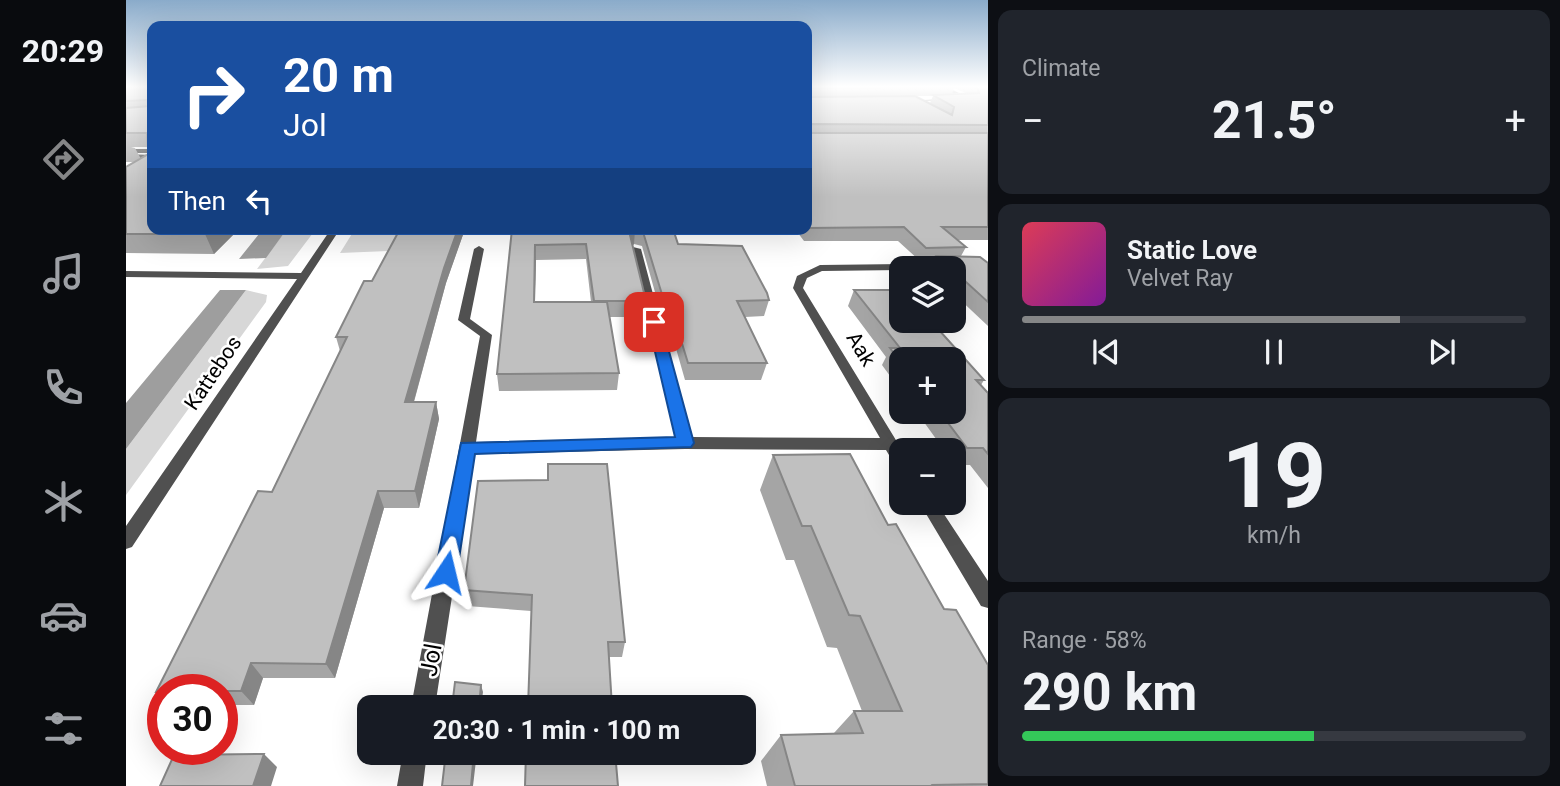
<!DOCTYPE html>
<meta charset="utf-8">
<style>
:root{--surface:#171b24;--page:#20242c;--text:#f1f3f6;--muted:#9ea1a6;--line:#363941;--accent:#858687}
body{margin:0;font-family:Roboto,sans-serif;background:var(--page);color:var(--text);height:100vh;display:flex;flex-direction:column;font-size:26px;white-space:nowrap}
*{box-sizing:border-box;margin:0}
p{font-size:23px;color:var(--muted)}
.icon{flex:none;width:38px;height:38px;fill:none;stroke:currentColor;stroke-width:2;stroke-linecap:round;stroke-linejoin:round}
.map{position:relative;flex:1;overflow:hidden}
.drawer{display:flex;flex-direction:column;gap:10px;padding:10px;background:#0d0f14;width:572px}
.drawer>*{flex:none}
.top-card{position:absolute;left:21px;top:21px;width:665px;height:214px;border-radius:14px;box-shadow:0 7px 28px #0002;background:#1a4fa0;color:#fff;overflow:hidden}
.buttons{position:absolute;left:763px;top:256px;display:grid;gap:14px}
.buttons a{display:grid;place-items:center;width:77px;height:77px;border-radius:14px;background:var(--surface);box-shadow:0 7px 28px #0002;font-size:35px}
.speed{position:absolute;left:21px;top:674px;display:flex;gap:14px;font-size:35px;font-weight:700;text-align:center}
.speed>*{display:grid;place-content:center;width:91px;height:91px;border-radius:50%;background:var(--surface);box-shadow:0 7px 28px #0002;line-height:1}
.speed .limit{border:10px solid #d22;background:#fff;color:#111}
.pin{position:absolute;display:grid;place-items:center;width:60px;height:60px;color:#fff;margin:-30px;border-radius:14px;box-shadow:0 4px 10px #0006}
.me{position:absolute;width:77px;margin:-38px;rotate:10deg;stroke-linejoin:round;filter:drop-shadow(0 0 5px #0008)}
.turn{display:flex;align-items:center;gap:24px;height:147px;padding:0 21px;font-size:32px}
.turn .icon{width:91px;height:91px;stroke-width:2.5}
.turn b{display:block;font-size:49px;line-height:60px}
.then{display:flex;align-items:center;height:66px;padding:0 21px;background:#0003;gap:14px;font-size:26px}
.big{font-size:52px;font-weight:700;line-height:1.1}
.drawer .card{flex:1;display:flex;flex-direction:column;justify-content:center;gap:10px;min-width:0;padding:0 24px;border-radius:14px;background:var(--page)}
.drawer .dial{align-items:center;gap:0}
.dial b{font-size:91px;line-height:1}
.song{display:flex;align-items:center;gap:21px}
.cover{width:84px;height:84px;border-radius:10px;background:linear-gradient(135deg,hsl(350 70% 55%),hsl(290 70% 35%))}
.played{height:7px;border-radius:4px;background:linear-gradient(90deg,var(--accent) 75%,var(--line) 75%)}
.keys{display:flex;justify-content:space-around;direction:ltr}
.heat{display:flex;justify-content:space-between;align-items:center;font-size:38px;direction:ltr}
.charge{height:10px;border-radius:5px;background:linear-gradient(90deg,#34c759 58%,var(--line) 0)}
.trip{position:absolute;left:231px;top:695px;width:399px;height:70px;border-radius:14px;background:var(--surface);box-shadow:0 7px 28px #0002;font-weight:700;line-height:70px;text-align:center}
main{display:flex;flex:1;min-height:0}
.dock{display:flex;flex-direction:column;width:126px;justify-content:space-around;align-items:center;background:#090b0e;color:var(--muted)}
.dock .icon{width:49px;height:49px}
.dock .active{color:var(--accent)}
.dock b{font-size:32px;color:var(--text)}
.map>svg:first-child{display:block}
.green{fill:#d7d7d7}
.water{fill:#9e9e9e}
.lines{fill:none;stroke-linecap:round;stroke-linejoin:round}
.pedestrian{fill:#505050;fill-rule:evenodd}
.minor{fill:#505050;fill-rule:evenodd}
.tertiary{fill:#505050;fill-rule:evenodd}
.wall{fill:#a5a5a5;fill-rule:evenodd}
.shaded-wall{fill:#868686}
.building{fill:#c0c0c0;stroke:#868686;stroke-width:2}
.route{fill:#1a73e8;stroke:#114b97;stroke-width:2}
.labels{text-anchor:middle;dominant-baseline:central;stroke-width:5;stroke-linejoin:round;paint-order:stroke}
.street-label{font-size:21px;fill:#000;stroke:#fff}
.near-street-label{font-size:24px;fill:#000;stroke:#fff}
</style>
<main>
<nav class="dock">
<b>20:29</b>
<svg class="icon active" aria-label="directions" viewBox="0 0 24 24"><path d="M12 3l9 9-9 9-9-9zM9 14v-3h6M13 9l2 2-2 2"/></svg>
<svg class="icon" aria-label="music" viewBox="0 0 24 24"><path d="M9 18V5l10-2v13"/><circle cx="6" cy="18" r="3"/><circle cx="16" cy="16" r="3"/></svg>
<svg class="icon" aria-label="phone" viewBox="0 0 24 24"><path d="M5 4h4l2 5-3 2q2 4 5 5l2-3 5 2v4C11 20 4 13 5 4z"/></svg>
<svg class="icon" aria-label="climate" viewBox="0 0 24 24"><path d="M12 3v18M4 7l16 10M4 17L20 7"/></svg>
<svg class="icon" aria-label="car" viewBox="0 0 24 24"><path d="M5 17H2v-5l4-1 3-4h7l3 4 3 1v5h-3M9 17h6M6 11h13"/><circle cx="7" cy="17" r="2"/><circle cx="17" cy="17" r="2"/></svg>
<svg class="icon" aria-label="filters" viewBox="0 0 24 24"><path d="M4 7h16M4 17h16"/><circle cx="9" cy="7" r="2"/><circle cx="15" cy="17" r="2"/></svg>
</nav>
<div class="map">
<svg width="862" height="786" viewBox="0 0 862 786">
<rect width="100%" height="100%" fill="#fff"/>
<path class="green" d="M 161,229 L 190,229 L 162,266 L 131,269 Z
M 229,229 L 275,229 L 262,251 L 214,253 Z
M 120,290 L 141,295 L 140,302 L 0,495 L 0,449 Z"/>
<path class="water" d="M 137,229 L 161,229 L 140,258 L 113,259 Z
M 94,290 L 120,290 L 0,449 L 0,403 Z"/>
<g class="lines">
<path class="pedestrian" d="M 0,154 L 26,155 L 26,159 L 0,158 Z"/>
<path class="minor" d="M 812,86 L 819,86 L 847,100 L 778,101 L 836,98 Z
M 205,229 L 214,229 L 6,547 L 0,549 L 0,526 L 171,279 L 0,277 L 0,271 L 175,273 Z
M 353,246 L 358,249 L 344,319 L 366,335 L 350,442 L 550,438 L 505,249 L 507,247 L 515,249 L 565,437 L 754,438 L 667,288 L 671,276 L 694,265 L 862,263 L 862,269 L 775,268 L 775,270 L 696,271 L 681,278 L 677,288 L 776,450 L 775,467 L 769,465 L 760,450 L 559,449 L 348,454 L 309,707 L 285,707 L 354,336 L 332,320 L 348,249 Z
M 793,502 L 810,502 L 862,581 L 862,608 L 855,606 Z
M 277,752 L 301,752 L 297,786 L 271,786 Z"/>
<path class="tertiary" d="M 0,149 L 26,149 L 26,153 L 0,153 Z"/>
</g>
<path class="wall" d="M 26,86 L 26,229 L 113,229 L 88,254 L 0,253 L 0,167 L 9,162 L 0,162 L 0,89 ZM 5,147 L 22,147 L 24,153 L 15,159 L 9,148 Z
M 681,86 L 862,86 L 862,240 L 832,240 L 840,247 L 835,256 L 862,263 L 862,326 L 828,294 L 828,268 L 805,268 L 809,261 L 794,261 L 772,241 L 678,241 L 669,229 L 681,229 ZM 828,88 L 840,93 L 826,94 ZM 789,96 L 807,96 L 804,103 Z
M 274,229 L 339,229 L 320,283 L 288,402 L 310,402 L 313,419 L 293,508 L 258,508 L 209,678 L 137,678 L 128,705 L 96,705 L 96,690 L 37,690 L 37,698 L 30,692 L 146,492 L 214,351 L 210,337 L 246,281 Z
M 386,229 L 547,229 L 552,244 L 643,300 L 638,316 L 619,317 L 641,363 L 635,380 L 559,380 L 541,317 L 536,317 L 516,246 L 508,244 L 506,246 L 520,301 L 518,317 L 483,317 L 493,373 L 491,390 L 373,391 L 371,374 ZM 460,259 L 465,302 L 409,302 L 410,260 Z
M 728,290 L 775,320 L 807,320 L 806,322 L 858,380 L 855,385 L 862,393 L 862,488 L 844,465 L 829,465 L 828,463 L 828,450 L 818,450 L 790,411 L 828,411 L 775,359 L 775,391 L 756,365 L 760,357 L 722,306 Z
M 647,455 L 762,525 L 818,609 L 862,665 L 862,786 L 641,786 L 635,761 L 655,735 L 708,733 L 728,711 L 736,711 L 711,648 L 701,647 L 668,560 L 660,560 L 634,490 Z
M 352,481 L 499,642 L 496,657 L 483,657 L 405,611 L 341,606 L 338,590 Z"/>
<path class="shaded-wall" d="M 84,229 L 113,229 L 88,254 L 79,234 Z
M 332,229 L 339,229 L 320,283 L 283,419 L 279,402 L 318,268 Z
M 509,230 L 508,244 L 502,250 L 504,235 Z
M 409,245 L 410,260 L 408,318 L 408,302 Z
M 310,402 L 313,419 L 293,508 L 289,491 Z
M 252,491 L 258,508 L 209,678 L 200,664 Z
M 125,663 L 137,678 L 128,705 L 115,691 Z
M 355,685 L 357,692 L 355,707 L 353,707 Z
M 348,752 L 351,752 L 347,786 L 345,786 Z
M 138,754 L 151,767 L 145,786 L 127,786 Z"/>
<path class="building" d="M 6,86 L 26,86 L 26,148 L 22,148 L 21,133 L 0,133 L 0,108 L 23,106 L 21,100 L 0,101 L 0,89 Z
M 681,86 L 828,86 L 683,88 L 681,94 L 683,97 L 789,96 L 826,115 L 828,107 L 807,95 L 853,93 L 852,89 L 847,86 L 862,86 L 862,125 L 684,124 L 681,131 L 684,133 L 862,133 L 862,227 L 816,227 L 840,247 L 800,248 L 778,227 L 682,228 L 681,226 Z
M 26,152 L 26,229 L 84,229 L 79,234 L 0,234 L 0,167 Z
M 274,229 L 332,229 L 318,268 L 279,402 L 310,402 L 289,491 L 252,491 L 200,664 L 125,663 L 115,691 L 96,691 L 96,690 L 37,690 L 37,692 L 30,692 L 132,491 L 146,492 L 221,337 L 210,337 L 238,281 L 246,281 Z
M 386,229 L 547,229 L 552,244 L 616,246 L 641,293 L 643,300 L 611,301 L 641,363 L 562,363 L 543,301 L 538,301 L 517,232 L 509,230 L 504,235 L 520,301 L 468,301 L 460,244 L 409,245 L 408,302 L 481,302 L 493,373 L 371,374 Z
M 811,256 L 854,257 L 862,263 L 862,302 L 828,271 L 828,268 L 824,268 Z
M 728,290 L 775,290 L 775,320 L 804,320 L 858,380 L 850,380 L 862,393 L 862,454 L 857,448 L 841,448 L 813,411 L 828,411 L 828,359 L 775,359 L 775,363 L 764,348 L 774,348 Z
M 724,454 L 762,525 L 770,524 L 818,609 L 830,610 L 862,665 L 862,784 L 807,785 L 808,786 L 669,786 L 655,735 L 737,733 L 728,711 L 776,711 L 734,616 L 723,615 L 685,526 L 676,526 L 647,455 Z
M 422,464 L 481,464 L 499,642 L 482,642 L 486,707 L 402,707 L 406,595 L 338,590 L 352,481 L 422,480 Z
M 329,682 L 355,685 L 353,707 L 326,707 Z
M 320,752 L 348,752 L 345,786 L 316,786 Z
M 400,752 L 489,752 L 492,786 L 399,786 Z
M 138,754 L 127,786 L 34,786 L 48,755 Z"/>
<linearGradient id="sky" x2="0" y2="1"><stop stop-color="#8aabca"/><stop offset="0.44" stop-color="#fff"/><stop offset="1" stop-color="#fff" stop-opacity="0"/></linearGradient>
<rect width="862" height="197" fill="url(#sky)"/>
<path class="route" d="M 528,318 L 535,322 L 568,443 L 565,447 L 349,454 L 331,572 L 328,579 L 320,582 L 313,579 L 309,572 L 335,443 L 549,437 L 522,322 Z"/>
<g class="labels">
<g class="street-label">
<text transform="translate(735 349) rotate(59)">Aak</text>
<text transform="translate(87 373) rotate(-56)">Kattebos</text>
</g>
<g class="near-street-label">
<text transform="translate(305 660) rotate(-80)">Jol</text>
</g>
</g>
</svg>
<div class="buttons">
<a><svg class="icon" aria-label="layers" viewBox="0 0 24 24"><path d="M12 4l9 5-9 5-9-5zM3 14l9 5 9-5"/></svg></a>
<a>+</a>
<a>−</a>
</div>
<div class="speed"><div class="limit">30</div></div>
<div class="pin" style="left:528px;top:322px;background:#d93025"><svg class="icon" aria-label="arrive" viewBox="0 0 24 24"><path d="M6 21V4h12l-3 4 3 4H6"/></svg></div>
<svg class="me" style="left:320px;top:572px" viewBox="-20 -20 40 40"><path d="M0-17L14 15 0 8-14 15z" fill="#1a73e8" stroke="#fff" stroke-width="4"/></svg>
<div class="trip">20:30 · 1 min · 100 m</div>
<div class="top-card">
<div class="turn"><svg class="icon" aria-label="right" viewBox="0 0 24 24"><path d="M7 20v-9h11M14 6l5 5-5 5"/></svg><div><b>20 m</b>Jol</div></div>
<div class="then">Then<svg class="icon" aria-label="left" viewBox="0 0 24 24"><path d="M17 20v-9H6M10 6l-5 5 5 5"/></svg></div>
</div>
</div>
<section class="drawer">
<div class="card"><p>Climate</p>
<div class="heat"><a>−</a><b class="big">21.5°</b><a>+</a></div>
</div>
<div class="card">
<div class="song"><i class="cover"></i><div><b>Static Love</b><p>Velvet Ray</p></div></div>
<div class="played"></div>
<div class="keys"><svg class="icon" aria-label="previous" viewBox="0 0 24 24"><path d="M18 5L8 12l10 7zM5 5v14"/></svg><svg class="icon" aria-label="pause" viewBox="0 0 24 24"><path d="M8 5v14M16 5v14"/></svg><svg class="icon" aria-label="next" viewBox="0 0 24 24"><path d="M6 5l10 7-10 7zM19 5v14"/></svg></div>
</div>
<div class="card dial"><b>19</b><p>km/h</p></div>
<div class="card"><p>Range · 58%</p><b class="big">290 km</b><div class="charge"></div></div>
</section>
</main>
